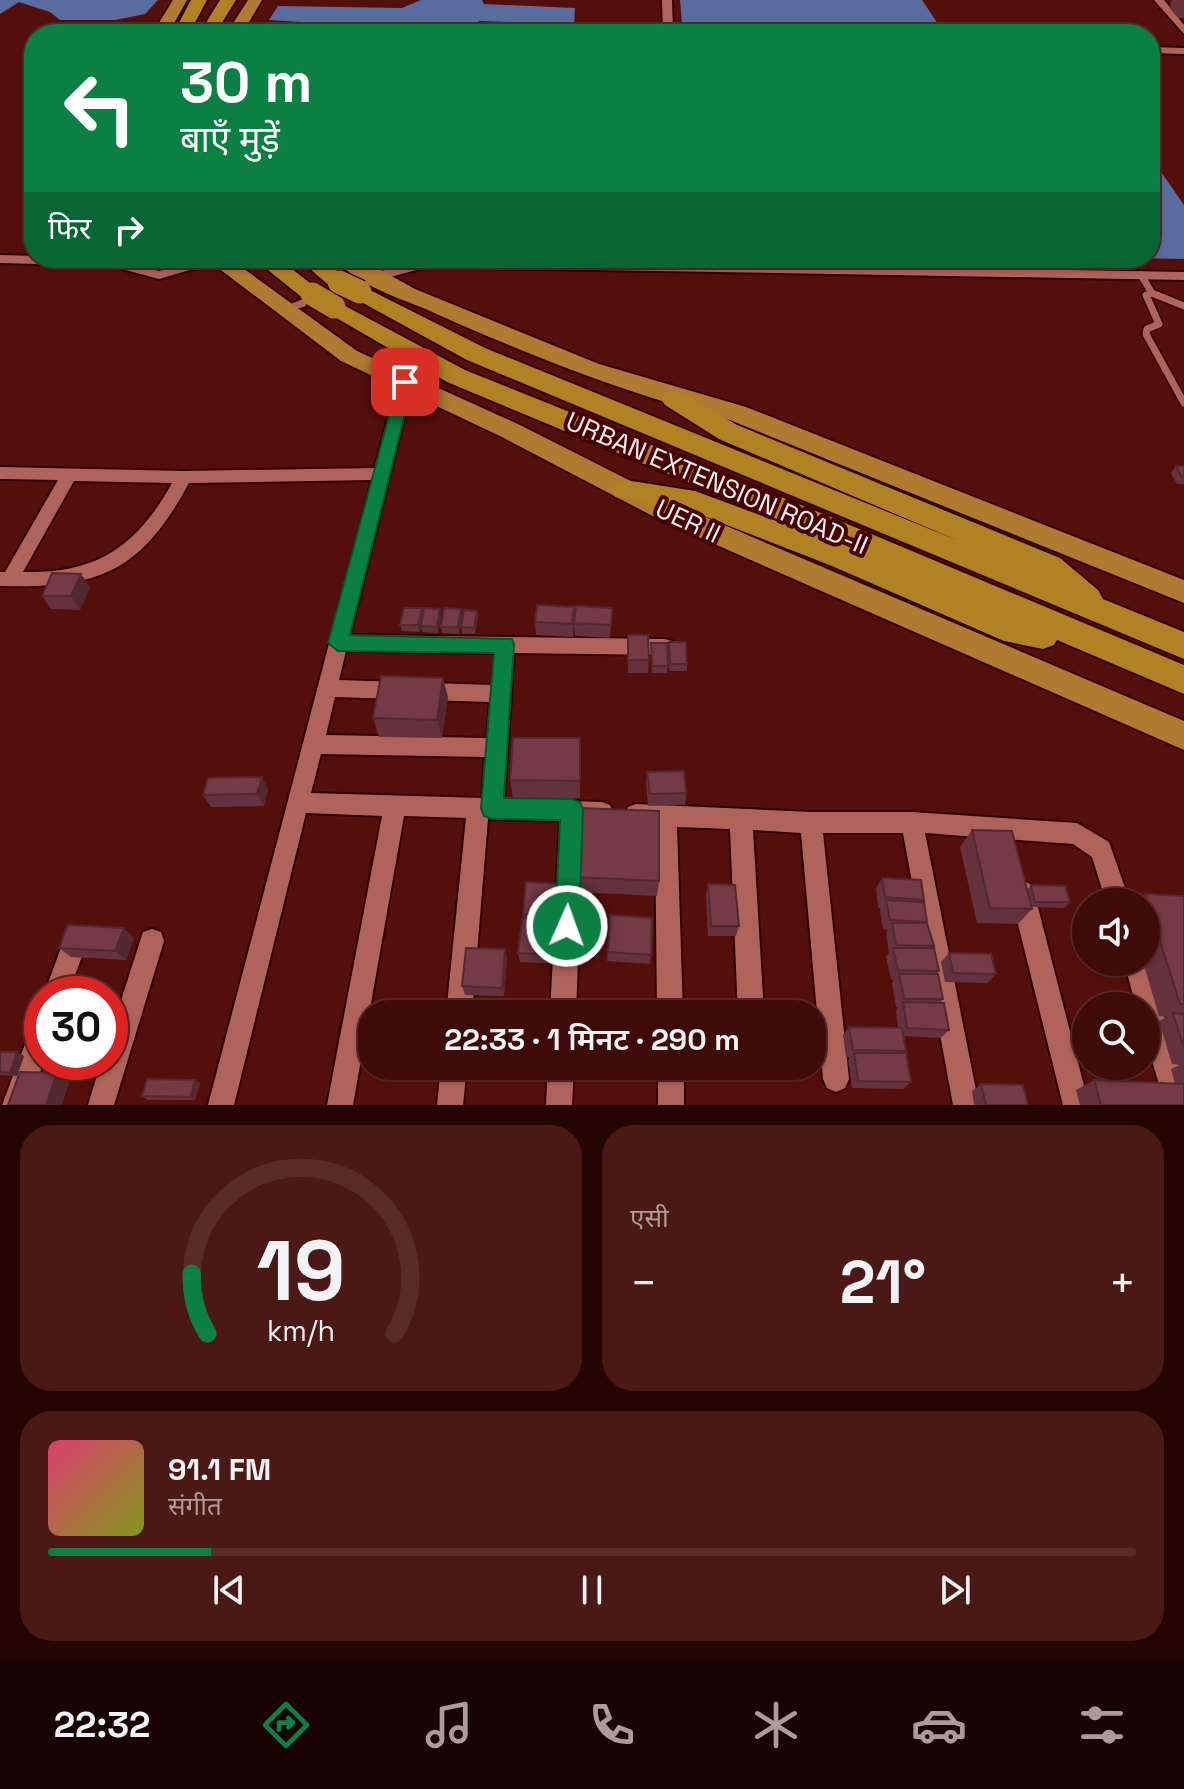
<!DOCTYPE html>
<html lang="hi">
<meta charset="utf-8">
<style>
:root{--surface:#3f0b08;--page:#4a1916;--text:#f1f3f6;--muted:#ad9b9c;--line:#582b29;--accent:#0b8043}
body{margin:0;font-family:"Space Grotesk","Noto Sans Devanagari",sans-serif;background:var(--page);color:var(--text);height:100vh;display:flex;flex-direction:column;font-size:30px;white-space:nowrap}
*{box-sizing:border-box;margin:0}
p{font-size:26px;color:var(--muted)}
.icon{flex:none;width:44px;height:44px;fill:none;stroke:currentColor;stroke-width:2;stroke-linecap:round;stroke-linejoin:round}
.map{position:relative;height:1105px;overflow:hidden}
.details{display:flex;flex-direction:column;gap:20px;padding:20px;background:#230604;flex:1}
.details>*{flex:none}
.banner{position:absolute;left:24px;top:24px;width:1136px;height:244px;border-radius:32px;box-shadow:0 2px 6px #0004,0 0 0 2px var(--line);background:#0b8043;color:#fff;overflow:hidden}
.fabs{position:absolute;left:1072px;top:888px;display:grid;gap:16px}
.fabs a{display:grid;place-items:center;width:88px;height:88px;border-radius:50%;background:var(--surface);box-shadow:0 2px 6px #0004,0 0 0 2px var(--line);font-size:40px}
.speed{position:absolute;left:24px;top:976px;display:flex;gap:16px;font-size:40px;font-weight:700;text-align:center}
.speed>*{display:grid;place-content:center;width:104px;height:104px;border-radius:50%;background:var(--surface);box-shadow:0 2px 6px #0004,0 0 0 2px var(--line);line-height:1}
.speed .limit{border:12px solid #d22;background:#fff;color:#111}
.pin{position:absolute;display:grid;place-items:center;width:68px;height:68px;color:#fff;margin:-34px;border-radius:16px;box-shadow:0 4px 12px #0006}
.me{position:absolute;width:88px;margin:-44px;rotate:2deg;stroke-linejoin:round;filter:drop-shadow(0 0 6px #0008)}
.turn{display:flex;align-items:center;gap:28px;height:168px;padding:0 24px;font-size:36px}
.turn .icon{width:104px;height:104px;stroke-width:2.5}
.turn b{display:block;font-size:56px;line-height:68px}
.then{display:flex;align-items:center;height:76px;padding:0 24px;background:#0003;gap:16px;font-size:30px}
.big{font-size:60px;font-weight:600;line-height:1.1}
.details .card{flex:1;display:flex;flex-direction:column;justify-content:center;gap:12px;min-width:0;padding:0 28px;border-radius:32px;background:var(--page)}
.details .dial{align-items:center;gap:0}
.dial svg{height:208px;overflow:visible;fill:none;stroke:var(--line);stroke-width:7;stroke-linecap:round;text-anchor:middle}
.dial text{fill:var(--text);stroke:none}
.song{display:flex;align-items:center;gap:24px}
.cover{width:96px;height:96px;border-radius:12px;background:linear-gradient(135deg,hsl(340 70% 55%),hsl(70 70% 35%))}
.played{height:8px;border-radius:4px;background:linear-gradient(90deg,var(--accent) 15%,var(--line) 15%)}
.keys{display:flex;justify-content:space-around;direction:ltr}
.heat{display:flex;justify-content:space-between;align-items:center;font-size:44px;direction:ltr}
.details .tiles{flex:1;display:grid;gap:20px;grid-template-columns:1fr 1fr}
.card:last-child{grid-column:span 2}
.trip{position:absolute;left:358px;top:1000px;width:468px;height:80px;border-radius:32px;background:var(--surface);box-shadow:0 2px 6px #0004,0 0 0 2px var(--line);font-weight:600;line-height:80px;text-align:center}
.tabs{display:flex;height:128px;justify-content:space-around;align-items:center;background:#190403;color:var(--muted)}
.tabs .icon{width:56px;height:56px}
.tabs .on{color:var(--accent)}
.tabs b{font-size:36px;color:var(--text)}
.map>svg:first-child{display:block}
.water{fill:#596c9f}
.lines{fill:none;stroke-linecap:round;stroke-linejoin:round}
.service-casing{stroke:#300000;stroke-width:10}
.minor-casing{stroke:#300000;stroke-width:4}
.primary-casing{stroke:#300000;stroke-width:4}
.trunk-casing{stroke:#300000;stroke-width:4}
.service{stroke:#b06359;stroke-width:7}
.minor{fill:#b06359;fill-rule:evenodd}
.primary{fill:#b07a31;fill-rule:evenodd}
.trunk{fill:#b08224;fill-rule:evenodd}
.trunk-bridge-casing{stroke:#300000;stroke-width:26;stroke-linecap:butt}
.trunk-bridge{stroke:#b08224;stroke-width:23}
.wall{fill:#64323c}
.shaded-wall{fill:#512931}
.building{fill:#743a46;stroke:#512931;stroke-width:2}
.route{fill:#0b8043;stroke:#07532c;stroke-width:2}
.labels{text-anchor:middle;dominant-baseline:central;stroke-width:8;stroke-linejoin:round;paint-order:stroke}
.street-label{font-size:26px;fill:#fbf1f0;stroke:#480202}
</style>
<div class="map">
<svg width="1184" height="1105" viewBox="0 0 1184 1105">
<rect width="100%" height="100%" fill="#540f0b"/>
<path class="water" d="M 0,0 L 158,0 L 145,14 L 115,20 L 60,20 L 50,12 L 19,2 L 0,14 Z
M 421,0 L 482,0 L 484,4 L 575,8 L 574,24 L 479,21 L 475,34 L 379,34 L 380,27 L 269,20 L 278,6 L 402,8 Z
M 680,0 L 922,0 L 944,33 L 683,34 Z
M 1150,156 L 1184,205 L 1184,259 L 1133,258 L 1150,258 Z"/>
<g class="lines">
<g class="service-casing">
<path id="service" d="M 1141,275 L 1152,293 L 1184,306
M 1152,293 L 1146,295 L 1159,324 L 1147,329 L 1146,334 L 1184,403"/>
</g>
<g class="minor-casing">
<path id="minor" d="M 662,0 L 672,0 L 673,34 L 663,34 Z
M 1154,0 L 1164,0 L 1184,25 L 1184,34 Z
M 1150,47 L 1184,48 L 1184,54 L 1150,53 Z
M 0,255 L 112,258 L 159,271 L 209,258 L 224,260 L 159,279 L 111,266 L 0,263 Z
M 427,259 L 1184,272 L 1184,280 L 427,267 L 376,281 L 289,312 L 279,312 L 277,309 L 366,275 Z
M 405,377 L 413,382 L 350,635 L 665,639 L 672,641 L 675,647 L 672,653 L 665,655 L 514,653 L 504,799 L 602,802 L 610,805 L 613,812 L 610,819 L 602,822 L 583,822 L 576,1014 L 550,1014 L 560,821 L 488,819 L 472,1014 L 446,1014 L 466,818 L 404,816 L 353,1105 L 327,1105 L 382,816 L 306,813 L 234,1105 L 208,1105 L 372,480 L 189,483 C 141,572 99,589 0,586 L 0,572 L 5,572 L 58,480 L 0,479 L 0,467 L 184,471 L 375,468 L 397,382 ZM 74,481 L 172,483 C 137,546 97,574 23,572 ZM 346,651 L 495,653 L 492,685 L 339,680 ZM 335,697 L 490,702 L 487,738 L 326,735 ZM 321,754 L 485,757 L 482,798 L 311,793 Z
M 636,804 L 811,812 L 912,812 L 1077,823 L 1109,842 L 1130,902 L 1106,902 L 1092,857 L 1073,844 L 925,833 L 979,1105 L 953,1105 L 903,833 L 823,833 L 849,1079 L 845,1088 L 836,1092 L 827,1088 L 823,1079 L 801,833 L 753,830 L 764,1014 L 738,1014 L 730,829 L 677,827 L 683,1014 L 657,1014 L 655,825 L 628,821 L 625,814 L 628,807 Z
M 1022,880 L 1030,884 L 1034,892 L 1089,1105 L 1063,1105 L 1010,892 L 1014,884 Z
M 152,929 L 161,932 L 164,941 L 114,1105 L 88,1105 L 101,1062 L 110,1062 L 110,1035 L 140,941 L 143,932 Z
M 75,931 L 84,934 L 87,943 L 68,994 L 44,994 L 66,934 Z
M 1146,957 L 1184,1081 L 1184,1105 L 1165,1105 L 1146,1040 L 1146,1006 L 1136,1006 L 1124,962 L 1146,962 Z
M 42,1019 L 44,1062 L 28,1105 L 2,1105 L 33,1023 Z
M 441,1066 L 467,1066 L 463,1105 L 437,1105 Z
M 548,1066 L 574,1066 L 572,1105 L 546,1105 Z
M 658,1066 L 684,1066 L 684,1105 L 658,1105 Z"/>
</g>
<g class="primary-casing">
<path id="primary" d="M 173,0 L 187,0 L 168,34 L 152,34 Z
M 248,0 L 262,0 L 242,34 L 226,34 Z
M 205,258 L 229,258 L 357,351 L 520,425 L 684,508 L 1184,721 L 1184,750 L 664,522 L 502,437 L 341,361 Z
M 335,258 L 359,258 L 415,289 L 599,364 L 746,407 L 1184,580 L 1184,603 L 730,420 C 626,394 528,355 430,311 C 400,298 355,285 335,258 Z"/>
</g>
<g class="trunk-casing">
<path id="trunk" d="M 191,0 L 207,0 L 189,34 L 173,34 Z
M 220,0 L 236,0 L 215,34 L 199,34 Z
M 253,258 L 278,258 L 324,294 L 312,301 L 304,299 Z
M 297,258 L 322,258 L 350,282 L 347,287 L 331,287 Z
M 360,285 L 485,348 L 959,541 L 719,439 L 665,405 L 661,399 L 665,393 L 683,393 L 737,425 L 1060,558 L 1098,590 L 1103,599 L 1184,632 L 1184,659 L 467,360 L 352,297 L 348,292 Z
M 334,300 L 465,370 L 826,515 L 1184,665 L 1184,694 L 1057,640 L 1054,645 L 1043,649 L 1004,641 L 832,566 L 691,511 L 615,497 L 611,490 L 615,483 L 625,480 L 695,491 L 822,538 L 447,382 L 326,312 L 322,307 L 326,302 Z"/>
</g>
<use href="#service" class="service"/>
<use href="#minor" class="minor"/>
<use href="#primary" class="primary"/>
<use href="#trunk" class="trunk"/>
<g class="trunk-bridge-casing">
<path id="trunk-bridge" d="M 339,282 L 360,292
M 312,294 L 334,307"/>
</g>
<use href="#trunk-bridge" class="trunk-bridge"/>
</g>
<path class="wall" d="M 1172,0 L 1184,0 L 1184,18 L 1178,18 L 1169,7 Z
M 1176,466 L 1184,466 L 1184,484 L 1177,484 L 1171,473 Z
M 90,587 L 80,610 L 51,609 L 42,596 Z
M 574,607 L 573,637 L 536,635 L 535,622 Z
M 612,608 L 610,638 L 575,636 L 574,623 Z
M 423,614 L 441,616 L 438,633 L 422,632 L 421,626 L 420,632 L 402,631 L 400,625 Z
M 462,615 L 459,634 L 442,633 L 441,627 Z
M 478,617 L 475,634 L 462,634 L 461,627 Z
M 628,635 L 649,660 L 648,673 L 628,673 Z
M 669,642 L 687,664 L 687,671 L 669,671 Z
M 651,643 L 668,666 L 667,673 L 652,673 Z
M 448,697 L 442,738 L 379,737 L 373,718 Z
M 580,738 L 580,798 L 513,798 L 510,780 Z
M 647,772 L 686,793 L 685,805 L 648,806 L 646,784 Z
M 268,789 L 264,806 L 211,807 L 203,795 Z
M 972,830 L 1027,890 L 1031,885 L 1070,902 L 1064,908 L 1032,907 L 1032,909 L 1018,924 L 977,923 L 960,847 Z
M 575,877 L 659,881 L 657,896 L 576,892 Z
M 882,878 L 924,900 L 922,902 L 927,922 L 926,923 L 934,946 L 932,948 L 939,971 L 937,974 L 943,999 L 940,1003 L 949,1030 L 941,1038 L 903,1036 L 906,1051 L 904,1053 L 911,1082 L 903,1089 L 852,1088 L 848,1060 L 850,1058 L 846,1057 L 843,1035 L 849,1027 L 898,1028 L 896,1010 L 898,1007 L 896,1007 L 892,983 L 894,980 L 891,979 L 886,957 L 889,953 L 886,933 L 888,930 L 883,929 L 880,910 L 881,908 L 878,908 L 876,888 Z
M 566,884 L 565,920 L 566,930 L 564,964 L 520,962 L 518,953 L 523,919 L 523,914 Z
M 708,884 L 739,926 L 736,936 L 708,936 L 706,894 Z
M 1145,894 L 1184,899 L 1184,1105 L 1080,1105 L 1076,1090 L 1094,1080 L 1175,1084 L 1171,1069 L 1180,1065 L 1172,1064 L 1159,1021 L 1167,1017 L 1159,1016 L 1143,962 L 1146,962 L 1146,902 L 1135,902 Z
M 610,915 L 651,955 L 650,964 L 607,961 Z
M 134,938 L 126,960 L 71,957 L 59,948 Z
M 505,949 L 507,958 L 504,996 L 465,995 L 462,986 Z
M 949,953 L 996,974 L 987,983 L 945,982 L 941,962 Z
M 0,1052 L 24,1056 L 17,1076 L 0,1075 Z
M 200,1083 L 195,1100 L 148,1100 L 142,1096 Z
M 981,1084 L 1028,1105 L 974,1105 L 972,1091 Z"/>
<path class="shaded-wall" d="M 81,574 L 90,587 L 80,610 L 71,596 Z
M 422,608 L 423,615 L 420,632 L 418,625 Z
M 440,609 L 441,616 L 438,633 L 437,627 Z
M 461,609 L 462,615 L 459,634 L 458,627 Z
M 477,611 L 478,617 L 475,634 L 474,628 Z
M 443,678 L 448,697 L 442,738 L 437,720 Z
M 262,777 L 268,789 L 264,806 L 257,794 Z
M 124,928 L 134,938 L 126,960 L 115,951 Z
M 505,949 L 507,958 L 504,996 L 502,988 Z
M 17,1052 L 24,1056 L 17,1076 L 10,1073 Z
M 57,1073 L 70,1080 L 62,1105 L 46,1105 Z
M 195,1080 L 200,1083 L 195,1100 L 190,1097 Z"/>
<path class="building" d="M 1176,466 L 1184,466 L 1184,477 L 1182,477 Z
M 52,573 L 81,574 L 71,596 L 42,596 Z
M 537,605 L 574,607 L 572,624 L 535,622 Z
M 576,606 L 612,608 L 611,625 L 574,623 Z
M 404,608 L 422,608 L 418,625 L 400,625 Z
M 424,608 L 440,609 L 437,627 L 421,626 Z
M 444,608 L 461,609 L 458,627 L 441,627 Z
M 464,610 L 477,611 L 474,628 L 461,627 Z
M 628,635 L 648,635 L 649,660 L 628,660 Z
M 669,642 L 686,642 L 687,664 L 670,664 Z
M 651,643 L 667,643 L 668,666 L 652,666 Z
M 381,676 L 443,678 L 437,720 L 373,718 Z
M 513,738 L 580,738 L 580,781 L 510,780 Z
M 684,771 L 686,793 L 650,794 L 647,772 Z
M 262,777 L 257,794 L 203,795 L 208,778 Z
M 579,808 L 659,811 L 659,881 L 575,877 Z
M 972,830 L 1012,831 L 1032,909 L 990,908 Z
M 882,878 L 921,880 L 924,900 L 885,897 Z
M 526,882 L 566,884 L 564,916 L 523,914 Z
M 708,884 L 735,885 L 739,926 L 711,926 Z
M 1031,885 L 1065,886 L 1070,902 L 1035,902 Z
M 1145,894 L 1183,896 L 1184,899 L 1184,1004 L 1180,1004 Z
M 886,900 L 924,902 L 927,922 L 890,920 Z
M 610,915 L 652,918 L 651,955 L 608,952 Z
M 522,918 L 566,920 L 564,955 L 518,953 Z
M 892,923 L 927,923 L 934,946 L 896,945 Z
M 68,925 L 124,928 L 115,951 L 59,948 Z
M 466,948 L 505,949 L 502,988 L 462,986 Z
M 893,948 L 934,948 L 939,971 L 898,970 Z
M 949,953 L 991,954 L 996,974 L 953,973 Z
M 899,974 L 938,974 L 943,999 L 904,999 Z
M 903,1002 L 944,1003 L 949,1030 L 907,1028 Z
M 1173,1013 L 1184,1014 L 1184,1048 Z
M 849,1027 L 902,1028 L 906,1051 L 853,1050 Z
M 0,1052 L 17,1052 L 10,1073 L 0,1072 Z
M 854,1053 L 906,1053 L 911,1082 L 858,1081 Z
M 20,1072 L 57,1073 L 46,1105 L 8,1105 Z
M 147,1079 L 195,1080 L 190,1097 L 142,1096 Z
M 1094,1080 L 1184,1084 L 1184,1105 L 1101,1105 Z
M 981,1084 L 1023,1085 L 1028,1105 L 986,1105 Z"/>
<path class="route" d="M 405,377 L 413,382 L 350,635 L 512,639 L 514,645 L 504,798 L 572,799 L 580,802 L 583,810 L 579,926 L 575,935 L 567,938 L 558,935 L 555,926 L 560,820 L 492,819 L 484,816 L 481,808 L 494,653 L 338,651 L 328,643 L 398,382 Z"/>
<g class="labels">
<g class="street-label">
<text transform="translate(717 483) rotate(23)">URBAN EXTENSION ROAD-II</text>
<text transform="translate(688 521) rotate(25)">UER II</text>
</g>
</g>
</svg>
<div class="fabs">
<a><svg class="icon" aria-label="sound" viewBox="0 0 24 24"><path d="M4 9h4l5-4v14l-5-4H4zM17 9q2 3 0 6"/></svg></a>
<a><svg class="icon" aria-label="search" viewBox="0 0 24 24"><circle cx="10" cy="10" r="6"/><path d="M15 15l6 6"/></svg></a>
</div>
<div class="speed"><div class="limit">30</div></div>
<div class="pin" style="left:405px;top:382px;background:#d93025"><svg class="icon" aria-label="arrive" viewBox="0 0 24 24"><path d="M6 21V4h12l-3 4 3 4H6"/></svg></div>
<svg class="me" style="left:567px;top:926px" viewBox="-20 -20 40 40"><circle r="17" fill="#0b8043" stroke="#fff" stroke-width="3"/><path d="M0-11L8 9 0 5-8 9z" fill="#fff"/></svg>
<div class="trip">22:33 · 1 मिनट · 290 m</div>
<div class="banner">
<div class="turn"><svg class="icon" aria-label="left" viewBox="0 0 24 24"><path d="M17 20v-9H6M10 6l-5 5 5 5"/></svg><div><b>30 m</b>बाएँ मुड़ें</div></div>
<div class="then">फिर<svg class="icon" aria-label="right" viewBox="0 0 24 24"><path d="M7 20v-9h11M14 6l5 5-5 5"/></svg></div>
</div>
</div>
<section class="details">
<div class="tiles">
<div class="card dial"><svg viewBox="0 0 100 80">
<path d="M14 69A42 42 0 1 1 86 69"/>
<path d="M14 69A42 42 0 0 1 8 46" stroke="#0b8043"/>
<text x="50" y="56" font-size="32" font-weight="700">19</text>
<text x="50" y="72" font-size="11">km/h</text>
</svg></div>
<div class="card"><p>एसी</p>
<div class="heat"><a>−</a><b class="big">21°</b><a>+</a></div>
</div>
<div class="card">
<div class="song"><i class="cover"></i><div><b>91.1 FM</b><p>संगीत</p></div></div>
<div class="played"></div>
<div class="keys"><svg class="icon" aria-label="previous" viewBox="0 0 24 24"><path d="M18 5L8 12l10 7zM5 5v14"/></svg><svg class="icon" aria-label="pause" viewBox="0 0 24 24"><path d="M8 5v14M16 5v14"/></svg><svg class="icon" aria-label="next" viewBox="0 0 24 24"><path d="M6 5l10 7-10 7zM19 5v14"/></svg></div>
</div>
</div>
</section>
<nav class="tabs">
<b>22:32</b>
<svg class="icon on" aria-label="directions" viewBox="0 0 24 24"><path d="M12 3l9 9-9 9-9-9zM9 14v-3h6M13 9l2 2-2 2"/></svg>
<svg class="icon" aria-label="music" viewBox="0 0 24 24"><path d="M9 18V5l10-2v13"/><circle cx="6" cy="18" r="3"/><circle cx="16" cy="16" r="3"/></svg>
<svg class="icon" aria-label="phone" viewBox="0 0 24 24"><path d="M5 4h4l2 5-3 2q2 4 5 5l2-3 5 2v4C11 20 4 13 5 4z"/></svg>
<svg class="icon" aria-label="climate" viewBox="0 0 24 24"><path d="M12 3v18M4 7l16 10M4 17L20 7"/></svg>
<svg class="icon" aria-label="car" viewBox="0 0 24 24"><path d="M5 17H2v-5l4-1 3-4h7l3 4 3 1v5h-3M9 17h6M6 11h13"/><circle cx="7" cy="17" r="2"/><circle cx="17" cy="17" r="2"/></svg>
<svg class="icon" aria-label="filters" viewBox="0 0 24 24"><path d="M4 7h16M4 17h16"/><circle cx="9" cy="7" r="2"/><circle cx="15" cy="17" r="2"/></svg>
</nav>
